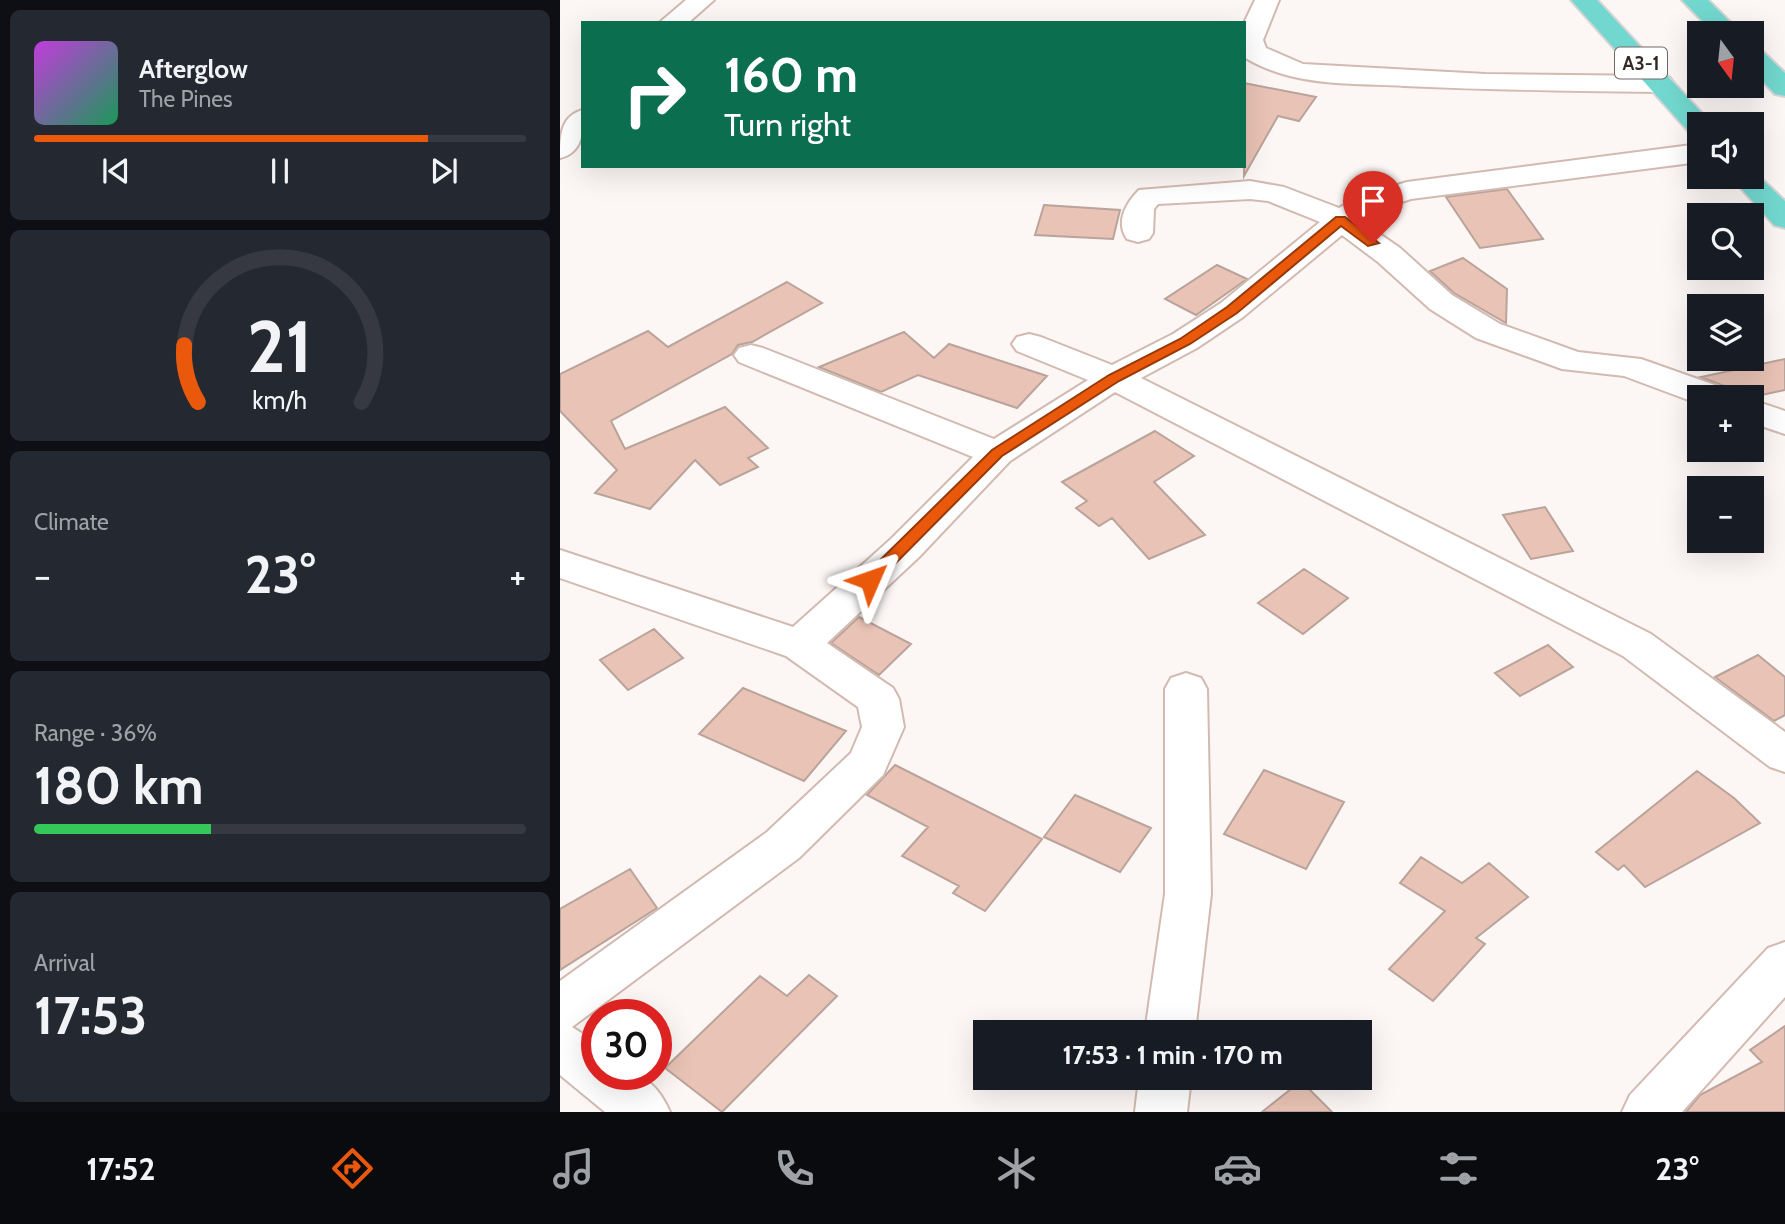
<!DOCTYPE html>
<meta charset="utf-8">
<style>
:root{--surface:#171b24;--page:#242831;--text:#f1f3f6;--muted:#9ea1a6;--line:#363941;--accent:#ea580c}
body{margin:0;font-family:Cabin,sans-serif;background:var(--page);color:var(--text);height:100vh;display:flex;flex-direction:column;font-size:26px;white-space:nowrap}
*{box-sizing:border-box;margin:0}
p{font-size:23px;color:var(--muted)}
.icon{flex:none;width:38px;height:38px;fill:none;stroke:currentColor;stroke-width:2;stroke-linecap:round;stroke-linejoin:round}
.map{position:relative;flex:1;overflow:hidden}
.sheet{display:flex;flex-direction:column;gap:10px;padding:10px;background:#0d0f14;width:560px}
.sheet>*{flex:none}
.banner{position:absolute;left:21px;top:21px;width:665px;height:147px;border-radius:0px;box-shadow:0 7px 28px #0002;background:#0b6e4f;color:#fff;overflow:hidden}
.needle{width:46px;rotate:165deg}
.buttons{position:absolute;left:1127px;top:21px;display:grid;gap:14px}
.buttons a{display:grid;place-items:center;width:77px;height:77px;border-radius:0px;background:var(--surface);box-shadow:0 7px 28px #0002;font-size:35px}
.speed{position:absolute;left:21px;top:999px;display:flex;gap:14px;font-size:35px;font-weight:700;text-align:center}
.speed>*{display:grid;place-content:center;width:91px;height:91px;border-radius:50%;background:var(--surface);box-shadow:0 7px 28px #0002;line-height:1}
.speed .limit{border:10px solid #d22;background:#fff;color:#111}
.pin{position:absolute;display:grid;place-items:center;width:60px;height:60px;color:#fff;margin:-72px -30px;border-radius:50% 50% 50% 0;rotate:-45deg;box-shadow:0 0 7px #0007}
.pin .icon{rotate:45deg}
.me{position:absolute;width:77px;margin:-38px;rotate:47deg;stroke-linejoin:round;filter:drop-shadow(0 0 5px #0008)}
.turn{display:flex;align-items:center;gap:24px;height:147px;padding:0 28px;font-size:32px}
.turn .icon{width:91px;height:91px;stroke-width:2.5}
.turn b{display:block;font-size:49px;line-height:60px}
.big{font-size:52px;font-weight:700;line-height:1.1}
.sheet .card{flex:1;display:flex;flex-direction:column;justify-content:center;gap:10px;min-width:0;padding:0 24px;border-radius:10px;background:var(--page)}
.sheet .dial{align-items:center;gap:0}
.dial svg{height:182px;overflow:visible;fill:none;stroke:var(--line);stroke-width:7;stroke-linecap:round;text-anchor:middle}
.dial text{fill:var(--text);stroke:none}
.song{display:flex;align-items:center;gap:21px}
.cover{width:84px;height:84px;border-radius:10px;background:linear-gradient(135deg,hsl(290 70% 55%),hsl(150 70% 35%))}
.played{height:7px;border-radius:4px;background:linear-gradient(90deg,var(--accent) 80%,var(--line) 80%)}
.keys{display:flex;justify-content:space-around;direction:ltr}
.heat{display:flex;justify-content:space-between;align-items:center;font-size:38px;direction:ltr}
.charge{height:10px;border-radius:5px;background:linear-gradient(90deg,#34c759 36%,var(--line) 0)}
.trip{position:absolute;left:413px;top:1020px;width:399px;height:70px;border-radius:0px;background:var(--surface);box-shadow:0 7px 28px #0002;font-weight:700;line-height:70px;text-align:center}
.tab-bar{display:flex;height:112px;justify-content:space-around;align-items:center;background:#090b0e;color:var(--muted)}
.tab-bar .icon{width:49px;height:49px}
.tab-bar .active{color:var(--accent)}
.tab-bar b{font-size:32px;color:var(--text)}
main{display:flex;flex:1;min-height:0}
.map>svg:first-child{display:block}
.building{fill:#e9c3b5;stroke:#baa39a;stroke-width:2}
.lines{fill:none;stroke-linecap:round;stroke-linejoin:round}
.minor-casing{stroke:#d2bab1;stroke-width:4}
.trunk-casing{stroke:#d6d4d4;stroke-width:4}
.minor{fill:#fff;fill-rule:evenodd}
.trunk{fill:#72d8cf;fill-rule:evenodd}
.route{fill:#ea580c;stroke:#983908;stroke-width:2}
.labels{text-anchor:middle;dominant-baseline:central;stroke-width:6;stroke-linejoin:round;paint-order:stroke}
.shield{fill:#fff;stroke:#706967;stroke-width:2}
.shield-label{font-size:19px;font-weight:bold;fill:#322926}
</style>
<main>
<section class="sheet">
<div class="card">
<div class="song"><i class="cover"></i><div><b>Afterglow</b><p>The Pines</p></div></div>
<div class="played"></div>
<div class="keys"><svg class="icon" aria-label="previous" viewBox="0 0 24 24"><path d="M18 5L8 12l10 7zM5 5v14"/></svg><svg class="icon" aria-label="pause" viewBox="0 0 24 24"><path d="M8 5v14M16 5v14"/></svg><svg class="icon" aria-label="next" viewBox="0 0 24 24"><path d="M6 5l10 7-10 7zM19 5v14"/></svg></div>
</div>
<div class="card dial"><svg viewBox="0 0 100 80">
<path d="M14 69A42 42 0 1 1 86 69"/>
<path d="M14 69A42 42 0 0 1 8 44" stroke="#ea580c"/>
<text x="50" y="56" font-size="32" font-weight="700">21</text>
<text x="50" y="72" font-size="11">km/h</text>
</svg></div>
<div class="card"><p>Climate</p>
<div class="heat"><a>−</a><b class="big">23°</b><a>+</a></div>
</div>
<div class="card"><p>Range · 36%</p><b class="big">180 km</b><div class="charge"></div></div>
<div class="card"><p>Arrival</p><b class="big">17:53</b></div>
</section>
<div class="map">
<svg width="1225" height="1112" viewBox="0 0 1225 1112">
<rect width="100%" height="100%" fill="#fcf7f5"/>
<path class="building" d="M 684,83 L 756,97 L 739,121 L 718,116 L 684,176 Z
M 947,189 L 983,239 L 920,248 L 886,197 Z
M 484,205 L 560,210 L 553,239 L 475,235 Z
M 903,258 L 947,289 L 946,323 L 894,293 L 870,271 Z
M 657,265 L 687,279 L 636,315 L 605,299 Z
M 227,282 L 262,303 L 192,342 L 178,345 L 172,354 L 51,421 L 65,449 L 165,407 L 208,448 L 188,458 L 198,467 L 160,485 L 135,460 L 90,509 L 35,493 L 57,470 L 0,411 L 0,374 L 88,331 L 108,347 Z
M 344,332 L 374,358 L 389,344 L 487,376 L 457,408 L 358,375 L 321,392 L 259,367 Z
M 1225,359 L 1225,390 L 1193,397 L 1174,397 L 1167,387 L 1141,377 Z
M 595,431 L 634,456 L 594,482 L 645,535 L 589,559 L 552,518 L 539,526 L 516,508 L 527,501 L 502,482 Z
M 985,507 L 1013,551 L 971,559 L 943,515 Z
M 744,569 L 788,598 L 743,634 L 698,603 Z
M 299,617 L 351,644 L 319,675 L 271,643 Z
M 94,629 L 123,658 L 68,690 L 40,660 Z
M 988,645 L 1013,667 L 960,696 L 935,673 Z
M 1198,655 L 1225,677 L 1225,715 L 1214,721 L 1155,677 Z
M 183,688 L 286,731 L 244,781 L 139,734 Z
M 335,765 L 482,839 L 425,911 L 393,893 L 399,886 L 342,856 L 368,827 L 307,795 Z
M 704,770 L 784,802 L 746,869 L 664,834 Z
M 1137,771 L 1174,798 L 1200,823 L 1085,887 L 1064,865 L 1058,870 L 1036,852 Z
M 515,795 L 591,828 L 560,872 L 484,837 Z
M 861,857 L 902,883 L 929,863 L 968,897 L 916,938 L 925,944 L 873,1001 L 829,969 L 885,911 L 840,883 Z
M 70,869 L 97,908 L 0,970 L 0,909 Z
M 249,975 L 277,996 L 162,1112 L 105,1068 L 200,976 L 227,996 Z
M 1225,1026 L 1225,1112 L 1126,1112 L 1140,1095 L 1202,1062 L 1190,1050 Z
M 741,1081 L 772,1112 L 702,1112 Z"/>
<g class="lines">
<g class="minor-casing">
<path id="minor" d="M 126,0 L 154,0 L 128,23 L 99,23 Z
M 695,0 L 719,0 L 703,40 L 706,48 L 743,64 L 925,74 L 1100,76 L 1110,78 L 1114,84 L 1110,90 L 1100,92 C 1015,91 930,90 844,86 C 790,83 732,87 684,57 L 684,23 Z
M 23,110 C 23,130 24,152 0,158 C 0,137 0,116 23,110 Z
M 1139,144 L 1139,162 L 851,199 L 820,209 L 801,221 L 840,248 L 892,295 L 940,324 L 1018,352 L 1081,359 L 1166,389 L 1171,397 L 1139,397 L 1139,404 L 1064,376 L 1002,369 L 916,338 L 870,309 L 818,262 L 782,235 L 683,317 L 637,348 L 581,378 L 1091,634 L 1225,732 L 1225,772 L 1210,767 L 1063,656 L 555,392 L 450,461 L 359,557 L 267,643 L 333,688 L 339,699 L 344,727 L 323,775 L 239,858 L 12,1027 L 37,1043 L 37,1074 C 75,1074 92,1072 110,1112 L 45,1112 L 0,1075 L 0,981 L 207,832 L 291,753 L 302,727 L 298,707 L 226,656 L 0,578 L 0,550 L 233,627 L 331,539 L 413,457 L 179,362 L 174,355 L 179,348 L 191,345 L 203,348 L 434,439 L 528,380 L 457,351 L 452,344 L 457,337 L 469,334 L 481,337 L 552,365 L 613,334 L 661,303 L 760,222 L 708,201 L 690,199 L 598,204 L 594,209 L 593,233 L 589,239 L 578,242 L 567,239 C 555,222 566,203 579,190 L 690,181 L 724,187 L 779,208 L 798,197 L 847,182 Z
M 1192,400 L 1225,411 L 1225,434 L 1192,423 Z
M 626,673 L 641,678 L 647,689 L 651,894 L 635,1032 L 585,1032 L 605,894 L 605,689 L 611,678 Z
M 1225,942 L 1225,997 L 1122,1112 L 1062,1112 L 1070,1095 L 1208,948 Z
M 579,1078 L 631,1078 L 627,1112 L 575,1112 Z"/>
</g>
<g class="trunk-casing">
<path id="trunk" d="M 1011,0 L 1037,0 L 1152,124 L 1139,124 L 1139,134 L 1129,132 Z
M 1122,0 L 1148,0 L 1181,33 L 1154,33 Z
M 1192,48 L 1201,50 L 1225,73 L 1225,96 L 1215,94 L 1192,70 Z
M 1192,170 L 1225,201 L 1225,228 L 1214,225 L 1171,177 L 1192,177 Z"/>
</g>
<use href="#minor" class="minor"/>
<use href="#trunk" class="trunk"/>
</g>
<path class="route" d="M 776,217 L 785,217 L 819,243 L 808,246 L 781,226 L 677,313 L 630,344 L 559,381 L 442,456 L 315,584 L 304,584 L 304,576 L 432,450 L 549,375 L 620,339 L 667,307 Z"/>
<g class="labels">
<rect class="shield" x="1055" y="47.5" width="52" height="31" rx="5"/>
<g class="shield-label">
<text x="1081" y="63">A3-1</text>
</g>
</g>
</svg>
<div class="buttons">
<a><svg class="needle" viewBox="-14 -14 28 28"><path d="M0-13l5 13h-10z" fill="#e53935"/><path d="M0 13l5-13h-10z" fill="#9ea1a6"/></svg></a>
<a><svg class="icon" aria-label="sound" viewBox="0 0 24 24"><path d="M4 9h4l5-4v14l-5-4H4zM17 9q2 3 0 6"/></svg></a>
<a><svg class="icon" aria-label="search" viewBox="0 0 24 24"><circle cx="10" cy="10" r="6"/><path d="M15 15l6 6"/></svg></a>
<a><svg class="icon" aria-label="layers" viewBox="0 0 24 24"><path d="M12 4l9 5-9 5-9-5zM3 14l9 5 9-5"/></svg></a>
<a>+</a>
<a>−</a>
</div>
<div class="speed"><div class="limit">30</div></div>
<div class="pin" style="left:813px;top:243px;background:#d93025"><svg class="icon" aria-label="arrive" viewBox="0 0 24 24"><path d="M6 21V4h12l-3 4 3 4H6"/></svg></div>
<svg class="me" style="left:310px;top:580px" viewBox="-20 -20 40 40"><path d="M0-17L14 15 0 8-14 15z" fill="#ea580c" stroke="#fff" stroke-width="4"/></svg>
<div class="trip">17:53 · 1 min · 170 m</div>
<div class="banner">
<div class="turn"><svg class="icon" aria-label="right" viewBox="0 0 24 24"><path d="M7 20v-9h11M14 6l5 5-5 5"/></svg><div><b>160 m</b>Turn right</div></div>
</div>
</div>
</main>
<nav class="tab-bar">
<b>17:52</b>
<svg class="icon active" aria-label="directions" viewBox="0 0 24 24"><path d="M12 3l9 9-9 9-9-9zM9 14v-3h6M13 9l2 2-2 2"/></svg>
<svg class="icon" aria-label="music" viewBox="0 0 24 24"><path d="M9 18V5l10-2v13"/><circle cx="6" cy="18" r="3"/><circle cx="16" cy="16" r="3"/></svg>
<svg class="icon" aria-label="phone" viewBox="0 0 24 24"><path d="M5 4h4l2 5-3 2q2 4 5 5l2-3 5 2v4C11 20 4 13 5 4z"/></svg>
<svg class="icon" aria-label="climate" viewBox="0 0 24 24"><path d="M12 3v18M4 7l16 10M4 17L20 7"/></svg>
<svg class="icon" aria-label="car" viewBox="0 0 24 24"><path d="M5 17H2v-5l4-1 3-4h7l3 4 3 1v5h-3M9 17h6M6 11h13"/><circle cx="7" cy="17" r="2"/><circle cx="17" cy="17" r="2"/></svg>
<svg class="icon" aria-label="filters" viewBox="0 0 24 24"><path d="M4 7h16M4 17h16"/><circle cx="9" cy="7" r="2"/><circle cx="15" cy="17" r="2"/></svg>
<b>23°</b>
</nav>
